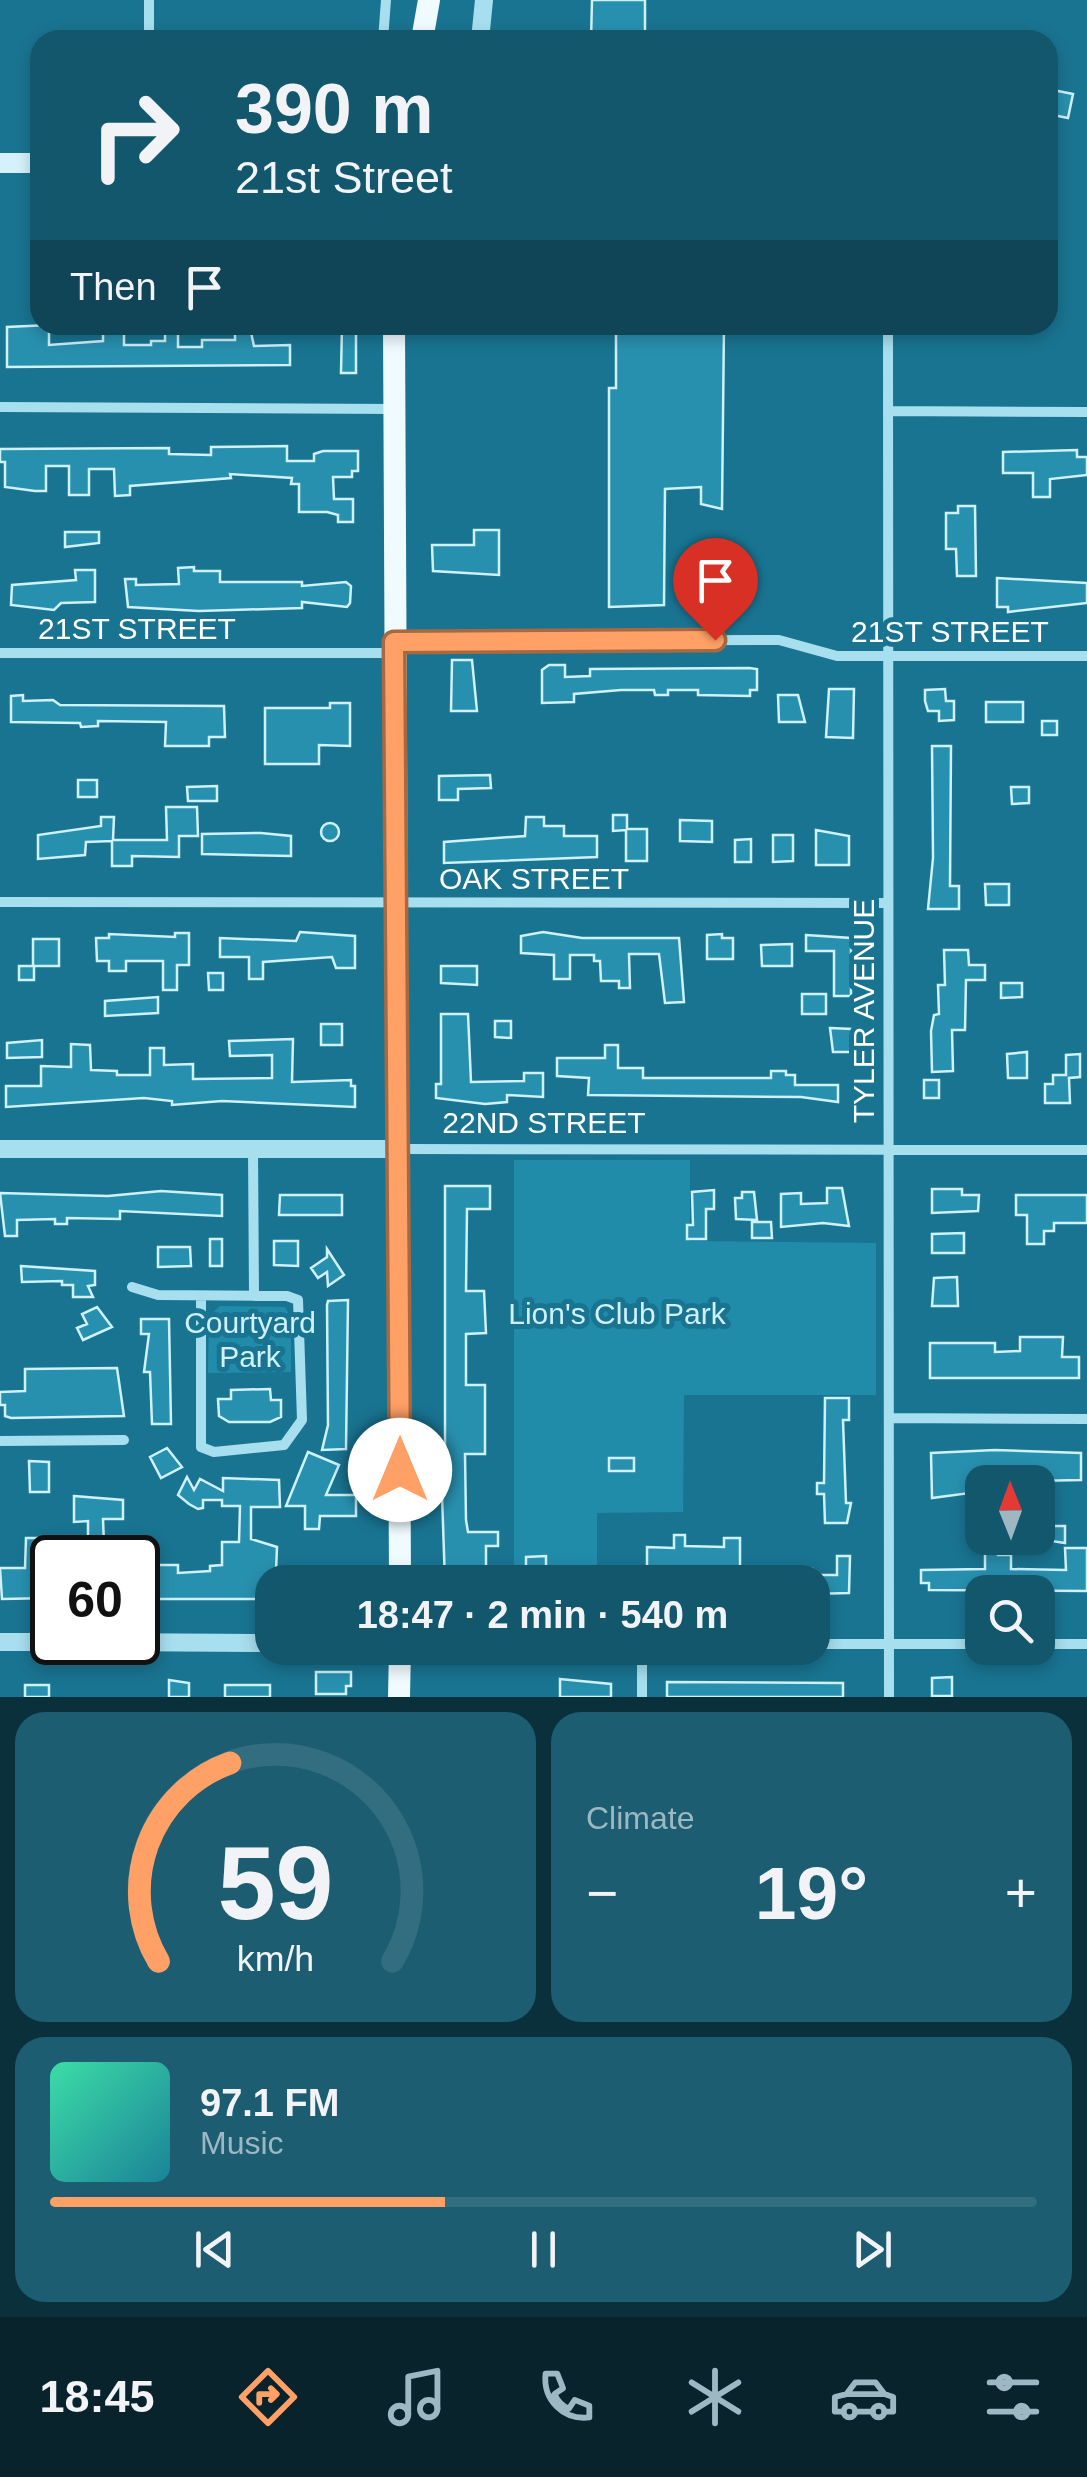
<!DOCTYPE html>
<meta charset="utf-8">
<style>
:root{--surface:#13576d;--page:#1c5d72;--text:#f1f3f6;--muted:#9db8c2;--line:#326d80;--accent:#ffa166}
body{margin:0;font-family:Arial,sans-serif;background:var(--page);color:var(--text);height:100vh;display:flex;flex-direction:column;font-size:38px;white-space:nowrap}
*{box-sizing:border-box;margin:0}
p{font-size:32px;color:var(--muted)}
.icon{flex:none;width:55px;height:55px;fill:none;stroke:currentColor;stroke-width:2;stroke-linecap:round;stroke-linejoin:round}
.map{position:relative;height:1697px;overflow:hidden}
.drawer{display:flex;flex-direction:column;gap:15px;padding:15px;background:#0a303c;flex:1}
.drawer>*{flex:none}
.hud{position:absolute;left:30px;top:30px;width:1028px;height:305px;border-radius:30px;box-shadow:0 5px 15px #0003;background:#13576d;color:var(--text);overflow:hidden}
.needle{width:65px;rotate:359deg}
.controls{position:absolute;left:965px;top:1465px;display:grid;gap:20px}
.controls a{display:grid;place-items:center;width:90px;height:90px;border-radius:20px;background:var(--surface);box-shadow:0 5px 15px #0003;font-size:50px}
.speed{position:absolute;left:30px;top:1535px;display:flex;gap:20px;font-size:50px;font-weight:700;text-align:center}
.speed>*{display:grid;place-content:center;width:130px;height:130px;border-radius:50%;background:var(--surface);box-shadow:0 5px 15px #0003;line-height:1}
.speed .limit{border:5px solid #111;border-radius:15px;background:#fff;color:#111}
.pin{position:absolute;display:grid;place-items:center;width:85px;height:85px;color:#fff;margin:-102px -42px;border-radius:50% 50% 50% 0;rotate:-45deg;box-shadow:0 0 10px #0007}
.pin .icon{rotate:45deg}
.me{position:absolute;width:110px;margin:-55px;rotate:0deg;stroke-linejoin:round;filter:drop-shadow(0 0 8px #0008)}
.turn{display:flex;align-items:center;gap:35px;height:210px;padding:0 40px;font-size:45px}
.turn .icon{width:130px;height:130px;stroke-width:2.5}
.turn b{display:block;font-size:70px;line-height:85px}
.then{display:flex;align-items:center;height:95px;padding:0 40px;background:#0003;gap:20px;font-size:38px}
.big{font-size:75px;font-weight:700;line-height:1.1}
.drawer .card{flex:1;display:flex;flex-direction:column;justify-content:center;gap:15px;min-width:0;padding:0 35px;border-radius:30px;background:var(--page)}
.drawer .dial{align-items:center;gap:0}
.dial svg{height:260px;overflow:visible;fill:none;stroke:var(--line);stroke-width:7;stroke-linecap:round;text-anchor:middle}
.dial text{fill:var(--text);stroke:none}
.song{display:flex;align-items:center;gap:30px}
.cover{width:120px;height:120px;border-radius:15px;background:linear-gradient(135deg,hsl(160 70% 55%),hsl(190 70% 35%))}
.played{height:10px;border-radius:5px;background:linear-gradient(90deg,var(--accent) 40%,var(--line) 40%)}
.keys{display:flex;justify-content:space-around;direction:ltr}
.heat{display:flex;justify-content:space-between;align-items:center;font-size:55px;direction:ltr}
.drawer .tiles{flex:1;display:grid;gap:15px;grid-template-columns:1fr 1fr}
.card:last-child{grid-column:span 2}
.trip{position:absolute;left:255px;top:1565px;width:575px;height:100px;border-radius:30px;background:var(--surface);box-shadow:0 5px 15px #0003;font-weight:700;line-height:100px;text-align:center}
.menu{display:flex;height:160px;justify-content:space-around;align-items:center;background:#08232c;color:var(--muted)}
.menu .icon{width:70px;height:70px}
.menu .on{color:var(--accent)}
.menu b{font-size:45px;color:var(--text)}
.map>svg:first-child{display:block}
.green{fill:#218baa}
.building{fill:#2890af;stroke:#cef1fb;stroke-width:2.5}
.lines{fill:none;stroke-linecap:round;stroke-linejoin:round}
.minor{stroke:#a7dfef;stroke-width:10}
.tertiary{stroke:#a7dfef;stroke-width:18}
.secondary{stroke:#d5f1fb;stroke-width:20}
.primary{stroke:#f0fbff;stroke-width:22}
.route-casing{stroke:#a66942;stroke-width:25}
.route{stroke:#ffa166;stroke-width:18}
.labels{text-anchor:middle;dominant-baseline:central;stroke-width:10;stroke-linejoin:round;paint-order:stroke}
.street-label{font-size:30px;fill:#fff;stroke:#197491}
.park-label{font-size:30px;fill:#cef1fb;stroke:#197491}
</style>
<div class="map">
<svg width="1087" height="1697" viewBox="0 0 1087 1697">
<rect width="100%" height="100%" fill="#197491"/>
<path class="green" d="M 514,1160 L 690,1160 L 690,1241 L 876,1243 L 876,1395 L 684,1395 L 683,1512 L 597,1513 L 597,1582 L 514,1582 Z
M 220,1306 L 285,1307 L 291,1318 L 291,1372 L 208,1373 L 209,1316 Z"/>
<path class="building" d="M 592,0 L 645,0 L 645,40 L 591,40 Z
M 1048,89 L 1073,94 L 1068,118 L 1048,114 Z
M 49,325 L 49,345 L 103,341 L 103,325 L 124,329 L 124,345 L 151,345 L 151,341 L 165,341 L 165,329 L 178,329 L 178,347 L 202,347 L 202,340 L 235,340 L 235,328 L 250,328 L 254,346 L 290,345 L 290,365 L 7,367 L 7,327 Z
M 342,325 L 356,325 L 356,373 L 341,373 Z
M 616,325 L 724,325 L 722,509 L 701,504 L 701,487 L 665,489 L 664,605 L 609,607 L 609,388 L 616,388 Z
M 287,446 L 287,461 L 314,461 L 314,454 L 323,451 L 358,451 L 358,471 L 352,471 L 352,477 L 333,477 L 334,499 L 353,499 L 353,522 L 338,522 L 338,515 L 327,512 L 299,512 L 299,484 L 291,484 L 292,478 L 230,474 L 231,478 L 130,486 L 130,495 L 115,496 L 114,469 L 89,469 L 89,495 L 69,495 L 69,466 L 46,466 L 46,491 L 35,491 L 5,487 L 5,462 L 0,462 L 0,449 L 169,448 L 169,454 L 211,455 L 211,447 Z
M 1077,450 L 1077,457 L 1087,457 L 1087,475 L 1050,479 L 1050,497 L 1033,497 L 1033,473 L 1003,473 L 1003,452 Z
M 958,506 L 975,506 L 976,576 L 957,576 L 956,549 L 946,549 L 946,513 L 958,513 Z
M 474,530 L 499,530 L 499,575 L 433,571 L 432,545 L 474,545 Z
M 65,532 L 99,532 L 99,543 L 65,547 Z
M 194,567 L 194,571 L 220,571 L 220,582 L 302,582 L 302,586 L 346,582 L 351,586 L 350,603 L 347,607 L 302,602 L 302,608 L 199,611 L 128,607 L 125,579 L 136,579 L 136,585 L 179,584 L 178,568 Z
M 75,570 L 95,570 L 95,602 L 61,603 L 54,610 L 11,605 L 12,585 L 76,580 Z
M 997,578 L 1087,583 L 1087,603 L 1008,612 L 1008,607 L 997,607 Z
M 452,660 L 472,660 L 477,711 L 451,711 Z
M 549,665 L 565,665 L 565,677 L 590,676 L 590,669 L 749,668 L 757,669 L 757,690 L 750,690 L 750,696 L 698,695 L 698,690 L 668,690 L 668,695 L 655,695 L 654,690 L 621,690 L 574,694 L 574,702 L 542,703 L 542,670 Z
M 829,689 L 854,689 L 853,738 L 826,737 Z
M 945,689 L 946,701 L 954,701 L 954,720 L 939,721 L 939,711 L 928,711 L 925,701 L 925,690 Z
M 23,695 L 23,701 L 53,700 L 60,705 L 224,706 L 225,737 L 209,737 L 209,746 L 165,746 L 166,722 L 98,721 L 98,726 L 81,727 L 80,723 L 11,722 L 11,696 Z
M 778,695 L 798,695 L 805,722 L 779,722 Z
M 986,702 L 1023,702 L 1023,722 L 986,722 Z
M 330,703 L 350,703 L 350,746 L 319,745 L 319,764 L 265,764 L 265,708 L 330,708 Z
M 1042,721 L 1057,721 L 1057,735 L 1042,735 Z
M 932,746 L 951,746 L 950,886 L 959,886 L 959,909 L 928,909 L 933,858 Z
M 490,775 L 491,788 L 458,789 L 458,800 L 439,800 L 439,776 Z
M 78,780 L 97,780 L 97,797 L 78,797 Z
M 217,786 L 217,801 L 188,801 L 187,787 Z
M 1011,787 L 1029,787 L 1029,803 L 1012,804 Z
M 166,807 L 197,807 L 198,836 L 179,836 L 179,857 L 132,856 L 132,866 L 112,866 L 112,841 L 86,842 L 85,855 L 38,859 L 38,835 L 101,826 L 101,817 L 114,817 L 113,840 L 167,840 Z
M 613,815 L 627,815 L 627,829 L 647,829 L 647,861 L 626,861 L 626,830 L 613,831 Z
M 526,817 L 544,817 L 544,826 L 564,826 L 564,836 L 597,836 L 597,857 L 444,863 L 444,842 L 525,836 Z
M 680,820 L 712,821 L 712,842 L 680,841 Z
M321 832a9 9 0 1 1 18 0a9 9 0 1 1-18 0Z
M 816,830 L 849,836 L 849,865 L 816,865 Z
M 261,833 L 291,836 L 291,856 L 202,854 L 202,834 Z
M 773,835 L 793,835 L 793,861 L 773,862 Z
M 751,839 L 751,862 L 735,862 L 735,840 Z
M 985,884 L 1009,884 L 1009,905 L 986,905 Z
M 300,932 L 355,936 L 355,968 L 336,968 L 332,957 L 263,962 L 263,979 L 249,979 L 249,957 L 220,957 L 220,938 L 296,941 Z
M 543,932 L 582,938 L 679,938 L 684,1002 L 665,1003 L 659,954 L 629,954 L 630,988 L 619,988 L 619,981 L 601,981 L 600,961 L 594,961 L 594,955 L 570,955 L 570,979 L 554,979 L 554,955 L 521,953 L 521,936 Z
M 175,933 L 189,933 L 189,965 L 177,965 L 177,990 L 163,990 L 163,961 L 126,961 L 126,971 L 109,971 L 109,961 L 97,961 L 96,938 L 109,938 L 109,934 L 175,937 Z
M 722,934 L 722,938 L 733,938 L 733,959 L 707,959 L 707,935 Z
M 806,935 L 851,938 L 851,996 L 834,996 L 834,951 L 806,951 Z
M 33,939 L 59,939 L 59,966 L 33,966 Z
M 792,944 L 792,966 L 762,966 L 761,945 Z
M 944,950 L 968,950 L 969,965 L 985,965 L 985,980 L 966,980 L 965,1030 L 952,1030 L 953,1071 L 932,1072 L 931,1031 L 934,1015 L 939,1014 L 938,985 L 945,985 Z
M 19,966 L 34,966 L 34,980 L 19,980 Z
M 441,966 L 477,966 L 477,985 L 441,983 Z
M 208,973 L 223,973 L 223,990 L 209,990 Z
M 1001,983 L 1022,983 L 1022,997 L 1001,998 Z
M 802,994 L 826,994 L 826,1014 L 802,1014 Z
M 158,997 L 158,1013 L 105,1016 L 105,1001 Z
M 441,1014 L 468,1014 L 471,1082 L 524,1081 L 524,1073 L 543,1073 L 543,1097 L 507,1095 L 507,1102 L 485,1104 L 436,1098 L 436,1084 L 441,1084 Z
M 495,1021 L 511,1021 L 511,1038 L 495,1037 Z
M 321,1024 L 342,1024 L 342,1045 L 321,1045 Z
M 830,1028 L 852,1029 L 852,1052 L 833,1052 Z
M 293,1039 L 292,1082 L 351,1080 L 351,1086 L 355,1086 L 355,1107 L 222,1101 L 172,1105 L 172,1101 L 144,1098 L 6,1107 L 6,1086 L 41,1086 L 41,1066 L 71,1067 L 71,1044 L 90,1045 L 91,1070 L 117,1071 L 117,1075 L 150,1075 L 150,1048 L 164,1048 L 164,1065 L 193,1064 L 193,1079 L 272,1078 L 272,1055 L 230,1056 L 229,1041 Z
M 42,1040 L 42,1057 L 7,1058 L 7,1043 Z
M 605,1045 L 618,1045 L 618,1068 L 643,1068 L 643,1078 L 771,1078 L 771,1071 L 786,1071 L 786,1075 L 795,1075 L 795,1085 L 838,1085 L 838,1102 L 801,1097 L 588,1095 L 589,1078 L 557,1076 L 557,1058 L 605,1058 Z
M 1027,1052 L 1027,1078 L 1008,1078 L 1007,1054 Z
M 1080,1054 L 1080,1077 L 1069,1078 L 1070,1103 L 1045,1103 L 1045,1084 L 1053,1084 L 1053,1075 L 1066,1075 L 1066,1055 Z
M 924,1080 L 939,1080 L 939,1098 L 924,1098 Z
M 445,1186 L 490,1186 L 490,1209 L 467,1209 L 466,1291 L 484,1291 L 486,1333 L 466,1334 L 466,1385 L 485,1385 L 485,1454 L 465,1454 L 466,1520 L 468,1532 L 498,1532 L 498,1546 L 486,1546 L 486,1575 L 466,1575 L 466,1582 L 445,1582 L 441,1466 L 445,1466 Z
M 827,1188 L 842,1188 L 849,1226 L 823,1223 L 781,1227 L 781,1194 L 801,1193 L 801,1204 L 827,1203 Z
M 932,1189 L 962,1189 L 962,1195 L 979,1195 L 978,1211 L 932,1213 Z
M 714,1190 L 714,1209 L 706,1209 L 706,1239 L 687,1239 L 687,1225 L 693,1225 L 692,1192 Z
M 161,1191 L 222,1195 L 222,1216 L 120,1211 L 120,1219 L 67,1218 L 67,1224 L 55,1224 L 55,1219 L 17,1220 L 17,1236 L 5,1236 L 0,1193 L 108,1196 Z
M 742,1192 L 754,1192 L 757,1220 L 736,1219 L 735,1198 L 742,1198 Z
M 280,1195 L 342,1195 L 342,1215 L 279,1215 Z
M 1016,1195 L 1087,1195 L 1087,1223 L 1054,1223 L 1054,1231 L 1044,1231 L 1044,1244 L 1027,1244 L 1027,1215 L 1016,1215 Z
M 752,1222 L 771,1222 L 772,1238 L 752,1238 Z
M 964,1233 L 964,1253 L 932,1253 L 932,1234 Z
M 210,1239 L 222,1239 L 222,1266 L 210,1266 Z
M 274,1241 L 298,1241 L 298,1266 L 274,1265 Z
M 158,1247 L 190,1247 L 191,1266 L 158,1267 Z
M 327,1249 L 344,1275 L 328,1286 L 327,1272 L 318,1278 L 311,1268 L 327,1257 Z
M 21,1266 L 95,1271 L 95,1285 L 88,1286 L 93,1297 L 73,1297 L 73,1285 L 62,1285 L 62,1281 L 22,1282 Z
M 957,1277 L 958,1306 L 932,1306 L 934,1278 Z
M 348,1300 L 346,1449 L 322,1450 L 328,1425 L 327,1305 L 328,1301 Z
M 97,1307 L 112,1327 L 83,1340 L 77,1328 L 87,1324 L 82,1314 Z
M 141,1319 L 169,1319 L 171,1424 L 152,1424 L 150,1372 L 144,1372 L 149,1334 L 141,1334 Z
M 1020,1337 L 1063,1337 L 1062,1357 L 1079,1357 L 1079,1378 L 930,1378 L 930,1343 L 995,1343 L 995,1352 L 1020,1351 Z
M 117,1368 L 124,1416 L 11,1418 L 5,1416 L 5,1405 L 0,1405 L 0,1392 L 25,1391 L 25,1369 Z
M 270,1389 L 271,1400 L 281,1400 L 281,1417 L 270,1422 L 229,1422 L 219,1416 L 218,1399 L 231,1399 L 231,1390 Z
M 825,1398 L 849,1398 L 849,1420 L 843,1420 L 846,1503 L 851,1503 L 847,1523 L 825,1523 L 824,1494 L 817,1494 L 817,1483 L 824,1483 Z
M 167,1448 L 182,1467 L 161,1478 L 150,1457 Z
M 995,1450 L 1081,1453 L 1081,1480 L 970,1482 L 970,1493 L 932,1498 L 931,1453 Z
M 308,1452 L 339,1465 L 326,1495 L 356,1495 L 356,1516 L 320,1516 L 319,1529 L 305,1529 L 305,1506 L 286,1506 Z
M 609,1458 L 634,1458 L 634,1471 L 609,1471 Z
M 29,1461 L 49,1462 L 49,1492 L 30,1492 Z
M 187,1477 L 194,1490 L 200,1479 L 223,1491 L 223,1478 L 279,1480 L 280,1507 L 251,1507 L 251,1539 L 277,1547 L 276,1571 L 294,1571 L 294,1582 L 261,1582 L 259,1599 L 138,1599 L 138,1565 L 178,1565 L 178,1573 L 210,1571 L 210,1566 L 222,1565 L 222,1542 L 239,1542 L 240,1506 L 222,1506 L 222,1500 L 203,1500 L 203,1508 L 198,1509 L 189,1504 L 178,1495 Z
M 74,1496 L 123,1500 L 123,1519 L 103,1519 L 104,1544 L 127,1544 L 127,1558 L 100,1558 L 100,1547 L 88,1547 L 88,1521 L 74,1522 Z
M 1038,1526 L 1065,1526 L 1065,1543 L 1038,1539 Z
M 674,1535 L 685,1535 L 685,1546 L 724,1547 L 724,1538 L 740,1538 L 740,1570 L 812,1569 L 812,1582 L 627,1582 L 627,1571 L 647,1571 L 647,1547 L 674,1548 Z
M 26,1538 L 46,1538 L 45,1565 L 52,1565 L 52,1598 L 2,1599 L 0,1568 L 25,1568 Z
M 985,1541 L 998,1541 L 998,1555 L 1011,1555 L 1011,1569 L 1066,1570 L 1065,1548 L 1087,1548 L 1087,1591 L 929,1590 L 929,1583 L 921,1583 L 921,1570 L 985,1569 Z
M 546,1556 L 546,1582 L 526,1582 L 526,1557 Z
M 837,1556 L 850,1556 L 849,1593 L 812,1594 L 812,1575 L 837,1575 Z
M 316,1672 L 351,1672 L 351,1686 L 346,1686 L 346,1694 L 316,1694 Z
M 952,1677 L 952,1696 L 932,1696 L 932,1678 Z
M 560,1679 L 611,1684 L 611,1697 L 560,1697 Z
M 169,1680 L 189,1683 L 189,1697 L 169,1697 Z
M 667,1682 L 843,1683 L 843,1697 L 667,1697 Z
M 25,1685 L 49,1685 L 49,1697 L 25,1697 Z
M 225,1685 L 270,1685 L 270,1697 L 225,1697 Z"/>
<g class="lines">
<path class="minor" d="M 149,0 L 149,40
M 383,40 L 386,0
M 888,325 L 889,1697
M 0,407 L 393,409
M 888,411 L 1087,412
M 395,641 L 779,640 L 837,656 L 1087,656
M 0,653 L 394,653
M 0,902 L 888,903
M 253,1149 L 254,1296
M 400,1149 L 1087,1150
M 132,1287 L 158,1295 L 287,1296 L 298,1300 L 302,1420 L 284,1445 L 214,1452 L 201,1447 L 201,1296
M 889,1418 L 1087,1419
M 0,1441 L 124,1440
M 812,1644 L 982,1644
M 1038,1644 L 1087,1644
M 642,1697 L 642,1648"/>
<path class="tertiary" d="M 480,40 L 484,0
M 0,1149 L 399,1149
M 0,1642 L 52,1642
M 103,1642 L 272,1643"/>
<path class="secondary" d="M 0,163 L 40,163"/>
<path class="primary" d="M 422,40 L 429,0
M 394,325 L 400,1582
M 399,1697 L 400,1648"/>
</g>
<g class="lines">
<g class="route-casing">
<path id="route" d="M 400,1470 L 394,642 L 715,640"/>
</g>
<use href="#route" class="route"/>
</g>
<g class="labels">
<g class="street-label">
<text x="137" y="628">21ST STREET</text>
<text x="950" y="631">21ST STREET</text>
<text x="534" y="878">OAK STREET</text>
<text transform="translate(863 1011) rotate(-90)">TYLER AVENUE</text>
<text x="544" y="1122">22ND STREET</text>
</g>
<g class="park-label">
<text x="617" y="1313">Lion's Club Park</text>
<text x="250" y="1322">Courtyard<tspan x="250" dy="34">Park</tspan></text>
</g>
</g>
</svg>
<div class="controls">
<a><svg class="needle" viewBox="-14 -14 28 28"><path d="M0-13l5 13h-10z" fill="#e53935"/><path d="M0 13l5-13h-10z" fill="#9db8c2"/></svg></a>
<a><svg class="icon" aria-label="search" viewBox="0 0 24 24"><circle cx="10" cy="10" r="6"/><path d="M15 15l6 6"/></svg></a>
</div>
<div class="speed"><div class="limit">60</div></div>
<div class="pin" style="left:715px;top:640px;background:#d93025"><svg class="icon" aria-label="arrive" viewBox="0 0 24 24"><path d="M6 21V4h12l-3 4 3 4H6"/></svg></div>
<svg class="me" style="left:400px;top:1470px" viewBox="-20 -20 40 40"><circle r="19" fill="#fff"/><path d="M0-13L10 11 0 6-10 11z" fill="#ffa166"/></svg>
<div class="trip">18:47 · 2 min · 540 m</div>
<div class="hud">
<div class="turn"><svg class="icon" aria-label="right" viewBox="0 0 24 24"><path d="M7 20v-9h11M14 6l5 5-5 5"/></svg><div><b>390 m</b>21st Street</div></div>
<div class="then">Then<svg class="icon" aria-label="arrive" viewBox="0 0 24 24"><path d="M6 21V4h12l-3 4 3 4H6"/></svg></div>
</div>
</div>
<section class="drawer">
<div class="tiles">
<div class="card dial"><svg viewBox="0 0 100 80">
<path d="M14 69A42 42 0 1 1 86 69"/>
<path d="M14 69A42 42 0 0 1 36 8" stroke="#ffa166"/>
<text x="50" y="56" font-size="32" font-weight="700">59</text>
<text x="50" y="72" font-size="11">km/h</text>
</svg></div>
<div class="card"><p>Climate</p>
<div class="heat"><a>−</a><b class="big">19°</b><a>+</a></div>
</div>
<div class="card">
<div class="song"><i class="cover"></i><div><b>97.1 FM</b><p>Music</p></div></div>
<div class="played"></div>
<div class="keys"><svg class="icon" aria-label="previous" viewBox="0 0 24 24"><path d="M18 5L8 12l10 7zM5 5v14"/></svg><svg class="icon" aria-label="pause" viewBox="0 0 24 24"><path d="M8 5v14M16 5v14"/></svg><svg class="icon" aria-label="next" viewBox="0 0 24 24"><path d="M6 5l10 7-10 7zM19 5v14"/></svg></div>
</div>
</div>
</section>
<nav class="menu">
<b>18:45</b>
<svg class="icon on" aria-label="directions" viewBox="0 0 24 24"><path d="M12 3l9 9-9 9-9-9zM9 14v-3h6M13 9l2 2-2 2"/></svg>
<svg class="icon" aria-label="music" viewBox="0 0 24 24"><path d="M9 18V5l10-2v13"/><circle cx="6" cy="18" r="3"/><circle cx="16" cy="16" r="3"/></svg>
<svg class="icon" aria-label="phone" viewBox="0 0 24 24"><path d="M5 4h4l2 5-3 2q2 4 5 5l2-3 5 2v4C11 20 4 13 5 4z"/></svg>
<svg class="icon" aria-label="climate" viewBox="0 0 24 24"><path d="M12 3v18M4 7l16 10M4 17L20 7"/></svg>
<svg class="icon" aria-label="car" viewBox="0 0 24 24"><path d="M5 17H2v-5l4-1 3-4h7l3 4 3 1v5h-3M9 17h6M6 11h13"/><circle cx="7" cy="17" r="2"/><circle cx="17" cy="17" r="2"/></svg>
<svg class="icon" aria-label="filters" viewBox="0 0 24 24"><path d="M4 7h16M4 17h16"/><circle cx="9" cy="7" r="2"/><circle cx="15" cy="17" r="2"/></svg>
</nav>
